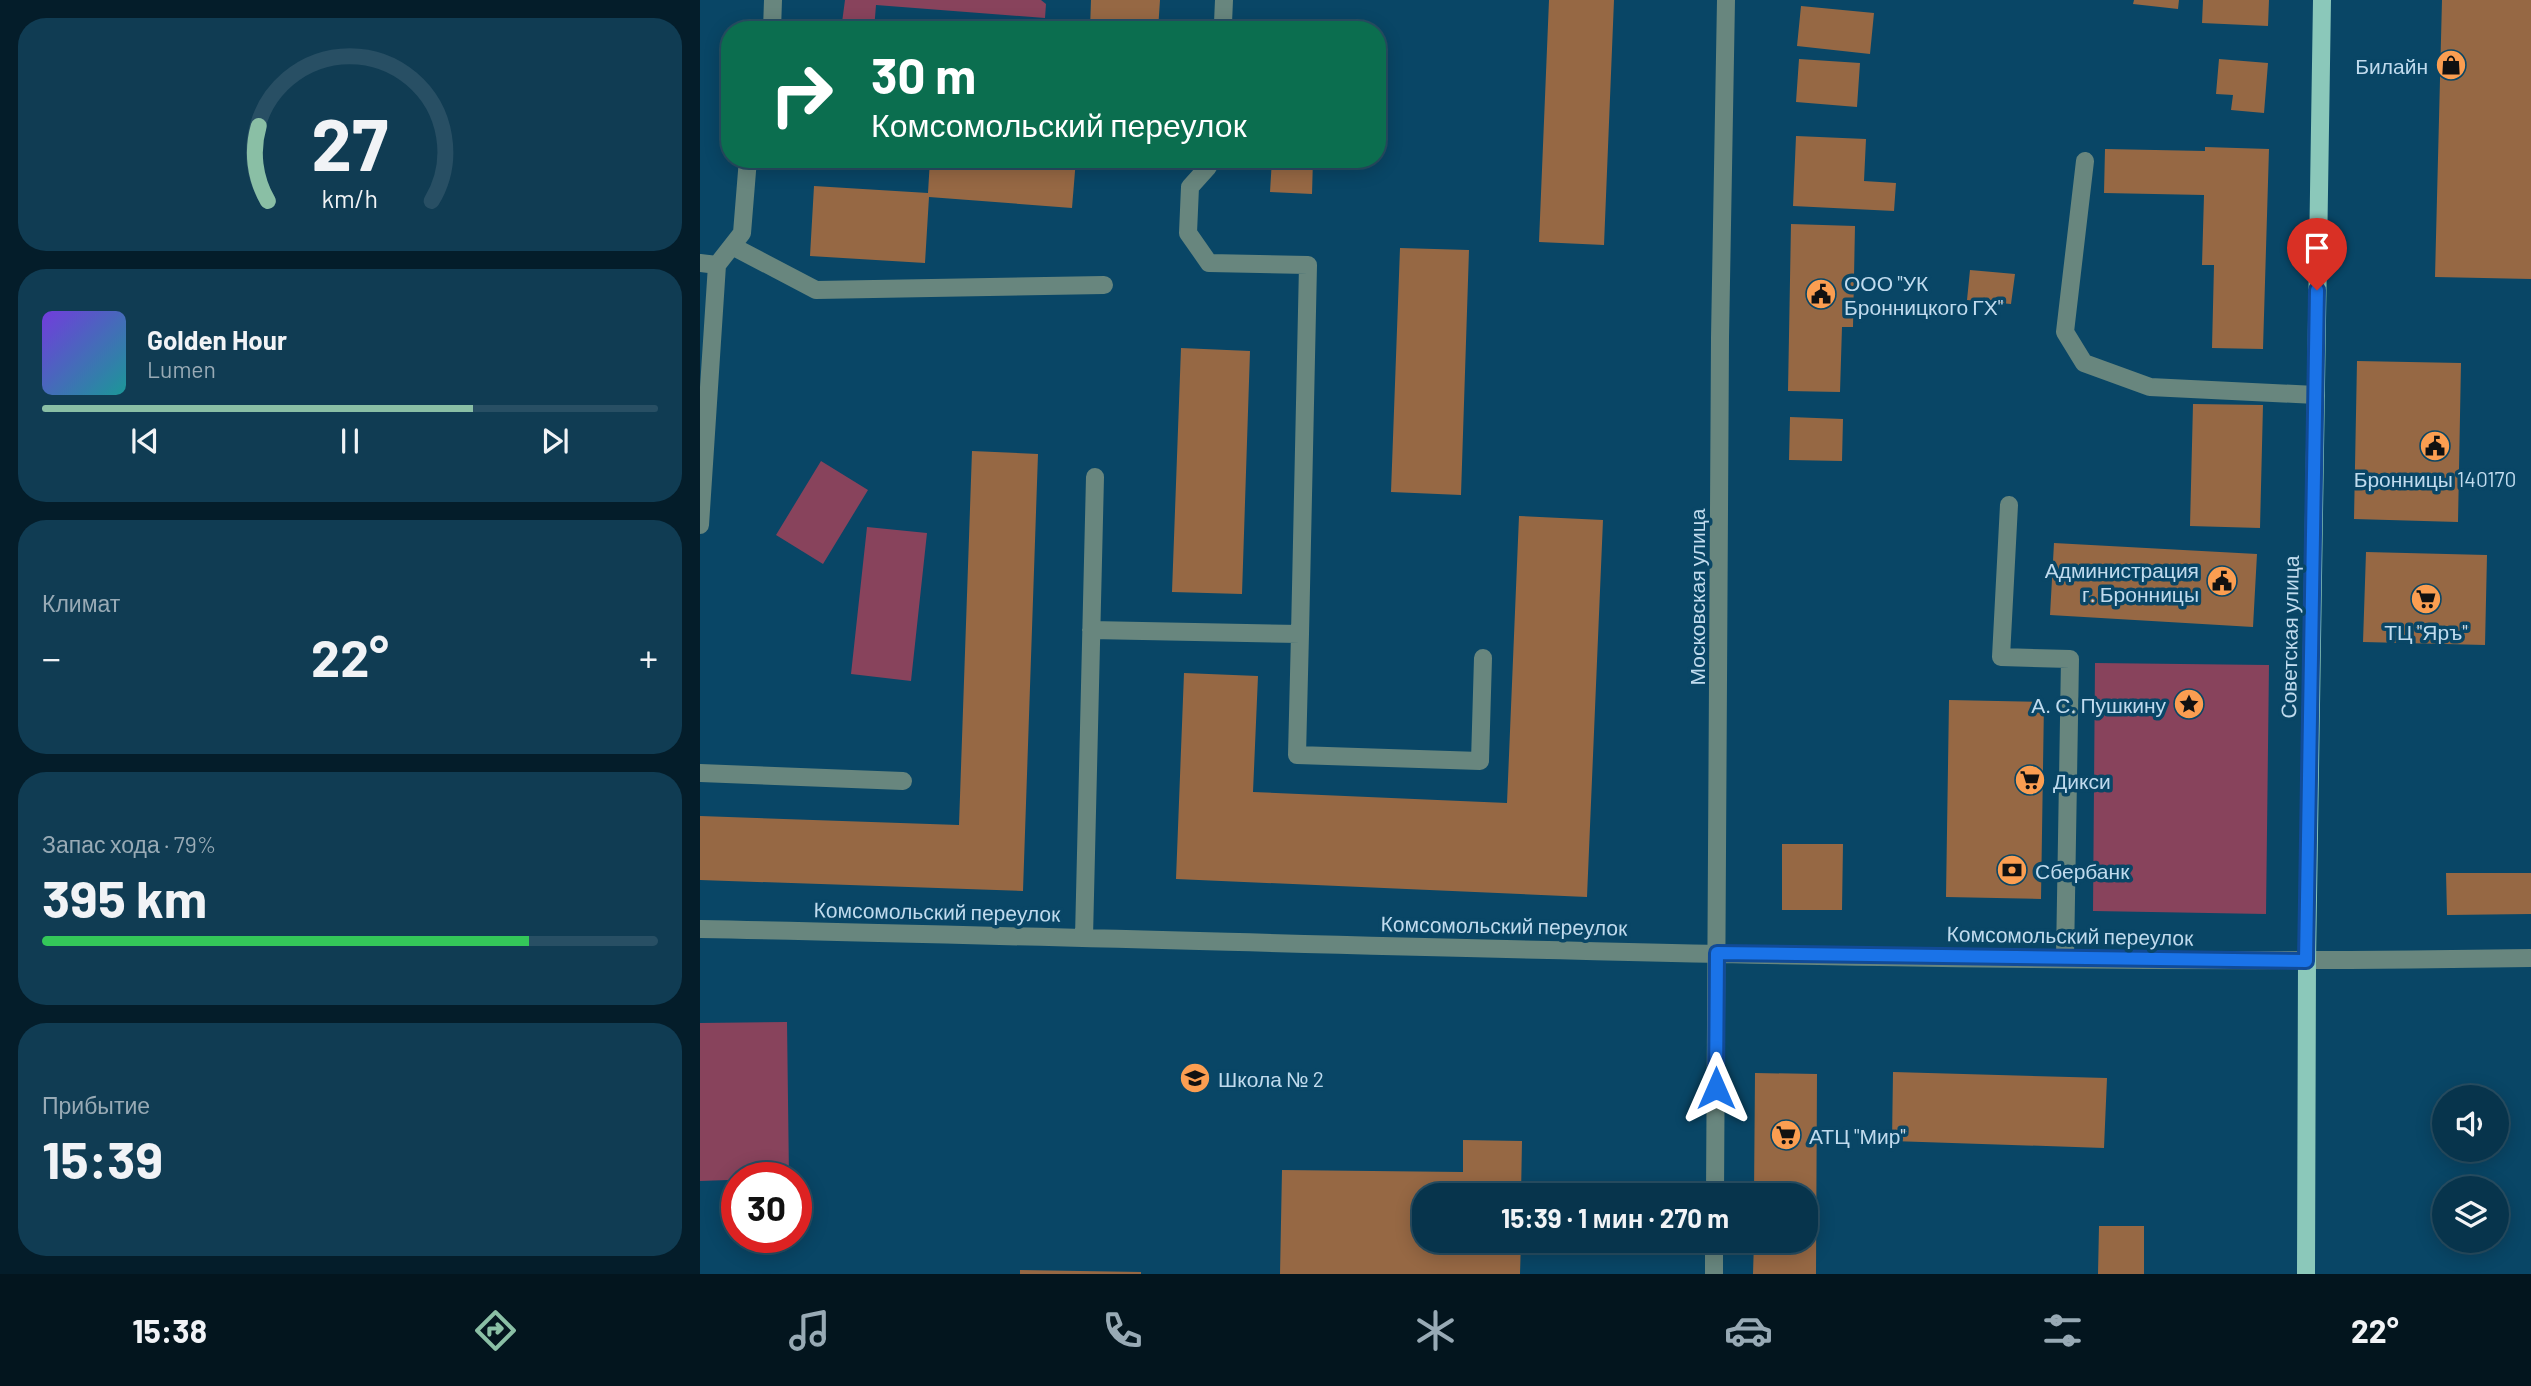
<!DOCTYPE html>
<html lang="ru">
<meta charset="utf-8">
<style>
:root{--surface:#07344c;--page:#103c53;--text:#f1f3f6;--muted:#98aab5;--line:#284f64;--accent:#8abfa5}
body{margin:0;font-family:Barlow,sans-serif;background:var(--page);color:var(--text);height:100vh;display:flex;flex-direction:column;font-size:26px;white-space:nowrap}
*{box-sizing:border-box;margin:0}
p{font-size:23px;color:var(--muted)}
.icon{flex:none;width:38px;height:38px;fill:none;stroke:currentColor;stroke-width:2;stroke-linecap:round;stroke-linejoin:round}
.map{position:relative;flex:1;overflow:hidden}
.drawer{display:flex;flex-direction:column;gap:18px;padding:18px;background:#041d2a;width:700px}
.drawer>*{flex:none}
.top-card{position:absolute;left:21px;top:21px;width:665px;height:147px;border-radius:28px;box-shadow:0 4px 18px #0003,0 0 0 2px var(--line);background:#0b6e4f;color:#fff;overflow:hidden}
.fabs{position:absolute;left:1732px;top:1085px;display:grid;gap:14px}
.fabs a{display:grid;place-items:center;width:77px;height:77px;border-radius:50%;background:var(--surface);box-shadow:0 4px 18px #0003,0 0 0 2px var(--line);font-size:35px}
.speed{position:absolute;left:21px;top:1162px;display:flex;gap:14px;font-size:35px;font-weight:700;text-align:center}
.speed>*{display:grid;place-content:center;width:91px;height:91px;border-radius:50%;background:var(--surface);box-shadow:0 4px 18px #0003,0 0 0 2px var(--line);line-height:1}
.speed .limit{border:10px solid #d22;background:#fff;color:#111}
.pin{position:absolute;display:grid;place-items:center;width:60px;height:60px;color:#fff;margin:-72px -30px;border-radius:50% 50% 50% 0;rotate:-45deg;box-shadow:0 0 7px #0007}
.pin .icon{rotate:45deg}
.me{position:absolute;width:77px;margin:-38px;rotate:0deg;stroke-linejoin:round;filter:drop-shadow(0 0 5px #0008)}
.turn{display:flex;align-items:center;gap:24px;height:147px;padding:0 35px;font-size:32px}
.turn .icon{width:91px;height:91px;stroke-width:2.5}
.turn b{display:block;font-size:49px;line-height:60px}
.big{font-size:52px;font-weight:700;line-height:1.1}
.drawer .widget{flex:1;display:flex;flex-direction:column;justify-content:center;gap:10px;min-width:0;padding:0 24px;border-radius:28px;background:var(--page)}
.drawer .dial{align-items:center;gap:0}
.dial svg{height:182px;overflow:visible;fill:none;stroke:var(--line);stroke-width:7;stroke-linecap:round;text-anchor:middle}
.dial text{fill:var(--text);stroke:none}
.song{display:flex;align-items:center;gap:21px}
.cover{width:84px;height:84px;border-radius:10px;background:linear-gradient(135deg,hsl(260 70% 55%),hsl(180 70% 35%))}
.played{height:7px;border-radius:4px;background:linear-gradient(90deg,var(--accent) 70%,var(--line) 70%)}
.keys{display:flex;justify-content:space-around;direction:ltr}
.heat{display:flex;justify-content:space-between;align-items:center;font-size:38px;direction:ltr}
.charge{height:10px;border-radius:5px;background:linear-gradient(90deg,#34c759 79%,var(--line) 0)}
.trip{position:absolute;left:712px;top:1183px;width:406px;height:70px;border-radius:28px;background:var(--surface);box-shadow:0 4px 18px #0003,0 0 0 2px var(--line);font-weight:700;line-height:70px;text-align:center}
.dock{display:flex;height:112px;justify-content:space-around;align-items:center;background:#03151e;color:var(--muted)}
.dock .icon{width:49px;height:49px}
.dock .current{color:var(--accent)}
.dock b{font-size:32px;color:var(--text)}
main{display:flex;flex:1;min-height:0}
.map>svg:first-child{display:block}
.green{fill:#88435c}
.building{fill:#966844}
.lines{fill:none;stroke-linecap:round;stroke-linejoin:round}
.minor{stroke:#68867e;stroke-width:18}
.major{stroke:#8bc8ba;stroke-width:18}
.route-casing{stroke:#114b97;stroke-width:18}
.route{stroke:#1a73e8;stroke-width:12}
.labels{text-anchor:middle;dominant-baseline:central;stroke-width:7;stroke-linejoin:round;paint-order:stroke}
.poi-label{font-size:21px;fill:#c0dbee;stroke:#094666;text-anchor:start}
.street-label{font-size:21px;fill:#c0dbee;stroke:#094666}
</style>
<main>
<section class="drawer">
<div class="widget dial"><svg viewBox="0 0 100 80">
<path d="M14 69A42 42 0 1 1 86 69"/>
<path d="M14 69A42 42 0 0 1 10 36" stroke="#8abfa5"/>
<text x="50" y="56" font-size="32" font-weight="700">27</text>
<text x="50" y="72" font-size="11">km/h</text>
</svg></div>
<div class="widget">
<div class="song"><i class="cover"></i><div><b>Golden Hour</b><p>Lumen</p></div></div>
<div class="played"></div>
<div class="keys"><svg class="icon" aria-label="previous" viewBox="0 0 24 24"><path d="M18 5L8 12l10 7zM5 5v14"/></svg><svg class="icon" aria-label="pause" viewBox="0 0 24 24"><path d="M8 5v14M16 5v14"/></svg><svg class="icon" aria-label="next" viewBox="0 0 24 24"><path d="M6 5l10 7-10 7zM19 5v14"/></svg></div>
</div>
<div class="widget"><p>Климат</p>
<div class="heat"><a>−</a><b class="big">22°</b><a>+</a></div>
</div>
<div class="widget"><p>Запас хода · 79%</p><b class="big">395 km</b><div class="charge"></div></div>
<div class="widget"><p>Прибытие</p><b class="big">15:39</b></div>
</section>
<div class="map">
<svg width="1831" height="1274" viewBox="0 0 1831 1274">
<rect width="100%" height="100%" fill="#094666"/>
<path class="green" d="M 145,0 L 341,0 L 346,4 L 345,18 L 176,5 L 174,30 L 141,30 Z
M 121,461 L 168,490 L 123,564 L 76,535 Z
M 167,527 L 227,533 L 211,681 L 151,674 Z
M 1395,663 L 1569,665 L 1566,914 L 1393,911 Z
M 87,1022 L 89,1178 L 0,1181 L 0,1023 Z"/>
<path class="building" d="M 391,0 L 460,0 L 458,30 L 390,30 Z
M 849,0 L 914,0 L 904,245 L 839,242 Z
M 1434,0 L 1479,0 L 1478,9 L 1433,4 Z
M 1503,0 L 1569,0 L 1568,26 L 1502,23 Z
M 1742,0 L 1831,0 L 1831,279 L 1735,277 Z
M 1101,6 L 1174,13 L 1170,54 L 1097,46 Z
M 1099,59 L 1160,63 L 1157,107 L 1096,102 Z
M 1519,59 L 1568,63 L 1564,113 L 1531,110 L 1533,95 L 1516,94 Z
M 1096,136 L 1166,139 L 1164,181 L 1196,183 L 1194,211 L 1093,206 Z
M 1505,147 L 1569,149 L 1563,349 L 1512,348 L 1514,265 L 1502,265 L 1504,195 L 1404,193 L 1405,149 L 1505,151 Z
M 230,159 L 376,159 L 372,208 L 229,197 L 225,263 L 110,256 L 114,186 L 228,193 Z
M 572,159 L 613,159 L 612,194 L 570,192 Z
M 1091,224 L 1155,226 L 1153,327 L 1142,327 L 1140,392 L 1088,391 Z
M 700,248 L 769,250 L 761,495 L 691,492 Z
M 1270,270 L 1315,274 L 1311,304 L 1267,300 Z
M 481,348 L 550,351 L 542,594 L 472,592 Z
M 1657,361 L 1761,363 L 1758,522 L 1654,519 Z
M 1493,404 L 1563,405 L 1560,528 L 1490,526 Z
M 1090,417 L 1143,419 L 1142,461 L 1089,460 Z
M 272,451 L 338,454 L 323,891 L 0,880 L 0,816 L 259,825 Z
M 819,516 L 903,520 L 887,897 L 476,879 L 484,673 L 558,676 L 553,792 L 807,803 Z
M 1354,543 L 1557,554 L 1553,627 L 1350,615 Z
M 1666,552 L 1787,555 L 1785,645 L 1663,642 Z
M 1249,700 L 1344,702 L 1341,899 L 1246,897 Z
M 1082,844 L 1143,844 L 1142,910 L 1082,910 Z
M 1746,873 L 1831,873 L 1831,914 L 1747,915 Z
M 1193,1072 L 1407,1078 L 1404,1148 L 1192,1141 Z
M 1055,1073 L 1117,1074 L 1116,1274 L 1053,1274 L 1054,1241 L 1106,1241 L 1106,1195 L 1054,1195 Z
M 763,1140 L 822,1141 L 821,1195 L 724,1195 L 724,1241 L 821,1241 L 820,1274 L 580,1274 L 582,1170 L 763,1172 Z
M 1399,1226 L 1444,1226 L 1444,1274 L 1398,1274 Z
M 320,1270 L 441,1272 L 441,1274 L 320,1274 Z"/>
<g class="lines">
<path class="minor" d="M 72,30 L 73,0
M 517,30 L 523,23 L 524,0
M 507,159 L 508,167 L 490,187 L 488,233 L 509,263 L 608,265 L 600,634
M 1385,161 L 1365,332 L 1384,363 L 1450,387 L 1616,395
M 32,246 L 116,290 L 404,285
M 0,263 L 17,265
M 1309,505 L 1301,657 L 1370,659 L 1365,958
M 0,525 L 17,265 L 42,233 L 48,159
M 391,630 L 600,634 L 597,755 L 780,761 L 783,658
M 0,773 L 203,781
M 0,929 C 610,941 1221,968 1831,958
M 384,937 L 395,477
M 1015,1195 L 1020,338 L 1026,0
M 1014,1274 L 1014,1241"/>
<path class="major" d="M 1606,1274 L 1607,961 L 1622,0"/>
</g>
<g class="lines">
<g class="route-casing">
<path id="route" d="M 1016,1088 L 1017,953 L 1606,961 L 1617,290"/>
</g>
<use href="#route" class="route"/>
</g>
<defs>
<g id="shop-disc" transform="scale(1.575)"><circle r="9.5" fill="#fb9e51" stroke="#094666"/><path d="M-5-2.5h2.3a2.7 3.5 0 0 1 5.4 0H5L5.5 6h-11ZM-1.5-2.5h3a1.5 2.3 0 0 0-3 0Z" fill="#111"/></g>
<g id="civic-disc" transform="scale(1.575)"><circle r="9.5" fill="#fb9e51" stroke="#094666"/><path d="M-.6-6.5H3V-4.5H.6V-3L4-1V1h2V6H-6V1h2V-1L-.6-3ZM-1.2 2.5V6h2.4V2.5Z" fill="#111"/></g>
<g id="supermarket-disc" transform="scale(1.575)"><circle r="9.5" fill="#fb9e51" stroke="#094666"/><path d="M-6-5.5h2.5l.6 2H6L4.5 2H-2.5L-4.4-4H-6ZM-1.5 3.2a1.3 1.3 0 1 0 .1 0ZM3 3.2a1.3 1.3 0 1 0 .1 0Z" fill="#111"/></g>
<g id="sight-disc" transform="scale(1.575)"><circle r="9.5" fill="#fb9e51" stroke="#094666"/><path d="M0-6L1.8-2.2L6-1.7L2.9 1.2L3.7 5.4L0 3.3L-3.7 5.4L-2.9 1.2L-6-1.7L-1.8-2.2Z" fill="#111"/></g>
<g id="bank-disc" transform="scale(1.575)"><circle r="9.5" fill="#fb9e51" stroke="#094666"/><path d="M-6-4H6V4H-6ZM0-2.3a2.3 2.3 0 1 0 0 4.6a2.3 2.3 0 1 0 0-4.6Z" fill="#111"/></g>
<g id="school-disc" transform="scale(1.575)"><circle r="9.5" fill="#fb9e51" stroke="#094666"/><path d="M0-5L7-2L0 1L-7-2ZM-4 1L0 2.5L4 1V4Q0 6-4 4Z" fill="#111"/></g>
</defs>
<g fill-rule="evenodd">
<use href="#shop-disc" x="1751" y="65"/>
<use href="#civic-disc" x="1121" y="294"/>
<use href="#civic-disc" x="1735" y="446"/>
<use href="#civic-disc" x="1522" y="581"/>
<use href="#supermarket-disc" x="1726" y="599"/>
<use href="#sight-disc" x="1489" y="704"/>
<use href="#supermarket-disc" x="1330" y="780"/>
<use href="#bank-disc" x="1312" y="870"/>
<use href="#school-disc" x="495" y="1078"/>
<use href="#supermarket-disc" x="1086" y="1135"/>
</g>
<g class="labels">
<g class="poi-label">
<text x="1728" y="65" text-anchor="end">Билайн</text>
<text x="1144" y="282">ООО "УК<tspan x="1144" dy="24">Бронницкого ГХ"</tspan></text>
<text x="1735" y="478" text-anchor="middle">Бронницы 140170</text>
<text x="1499" y="569" text-anchor="end">Администрация<tspan x="1499" dy="24">г. Бронницы</tspan></text>
<text x="1726" y="631" text-anchor="middle">ТЦ "Яръ"</text>
<text x="1466" y="704" text-anchor="end">А. С. Пушкину</text>
<text x="1353" y="780">Дикси</text>
<text x="1335" y="870">Сбербанк</text>
<text x="518" y="1078">Школа № 2</text>
<text x="1109" y="1135">АТЦ "Мир"</text>
</g>
<g class="street-label">
<text transform="translate(996 597) rotate(-90)">Московская улица</text>
<text transform="translate(1589 637) rotate(-89)">Советская улица</text>
<text transform="translate(237 911) rotate(1)">Комсомольский переулок</text>
<text transform="translate(804 925) rotate(1)">Комсомольский переулок</text>
<text transform="translate(1370 935) rotate(1)">Комсомольский переулок</text>
</g>
</g>
</svg>
<div class="fabs">
<a><svg class="icon" aria-label="sound" viewBox="0 0 24 24"><path d="M4 9h4l5-4v14l-5-4H4zM17 9q2 3 0 6"/></svg></a>
<a><svg class="icon" aria-label="layers" viewBox="0 0 24 24"><path d="M12 4l9 5-9 5-9-5zM3 14l9 5 9-5"/></svg></a>
</div>
<div class="speed"><div class="limit">30</div></div>
<div class="pin" style="left:1617px;top:290px;background:#d93025"><svg class="icon" aria-label="arrive" viewBox="0 0 24 24"><path d="M6 21V4h12l-3 4 3 4H6"/></svg></div>
<svg class="me" style="left:1016px;top:1088px" viewBox="-20 -20 40 40"><path d="M0-17L14 15 0 8-14 15z" fill="#1a73e8" stroke="#fff" stroke-width="4"/></svg>
<div class="trip">15:39 · 1 мин · 270 m</div>
<div class="top-card">
<div class="turn"><svg class="icon" aria-label="right" viewBox="0 0 24 24"><path d="M7 20v-9h11M14 6l5 5-5 5"/></svg><div><b>30 m</b>Комсомольский переулок</div></div>
</div>
</div>
</main>
<nav class="dock">
<b>15:38</b>
<svg class="icon current" aria-label="directions" viewBox="0 0 24 24"><path d="M12 3l9 9-9 9-9-9zM9 14v-3h6M13 9l2 2-2 2"/></svg>
<svg class="icon" aria-label="music" viewBox="0 0 24 24"><path d="M9 18V5l10-2v13"/><circle cx="6" cy="18" r="3"/><circle cx="16" cy="16" r="3"/></svg>
<svg class="icon" aria-label="phone" viewBox="0 0 24 24"><path d="M5 4h4l2 5-3 2q2 4 5 5l2-3 5 2v4C11 20 4 13 5 4z"/></svg>
<svg class="icon" aria-label="climate" viewBox="0 0 24 24"><path d="M12 3v18M4 7l16 10M4 17L20 7"/></svg>
<svg class="icon" aria-label="car" viewBox="0 0 24 24"><path d="M5 17H2v-5l4-1 3-4h7l3 4 3 1v5h-3M9 17h6M6 11h13"/><circle cx="7" cy="17" r="2"/><circle cx="17" cy="17" r="2"/></svg>
<svg class="icon" aria-label="filters" viewBox="0 0 24 24"><path d="M4 7h16M4 17h16"/><circle cx="9" cy="7" r="2"/><circle cx="15" cy="17" r="2"/></svg>
<b>22°</b>
</nav>
